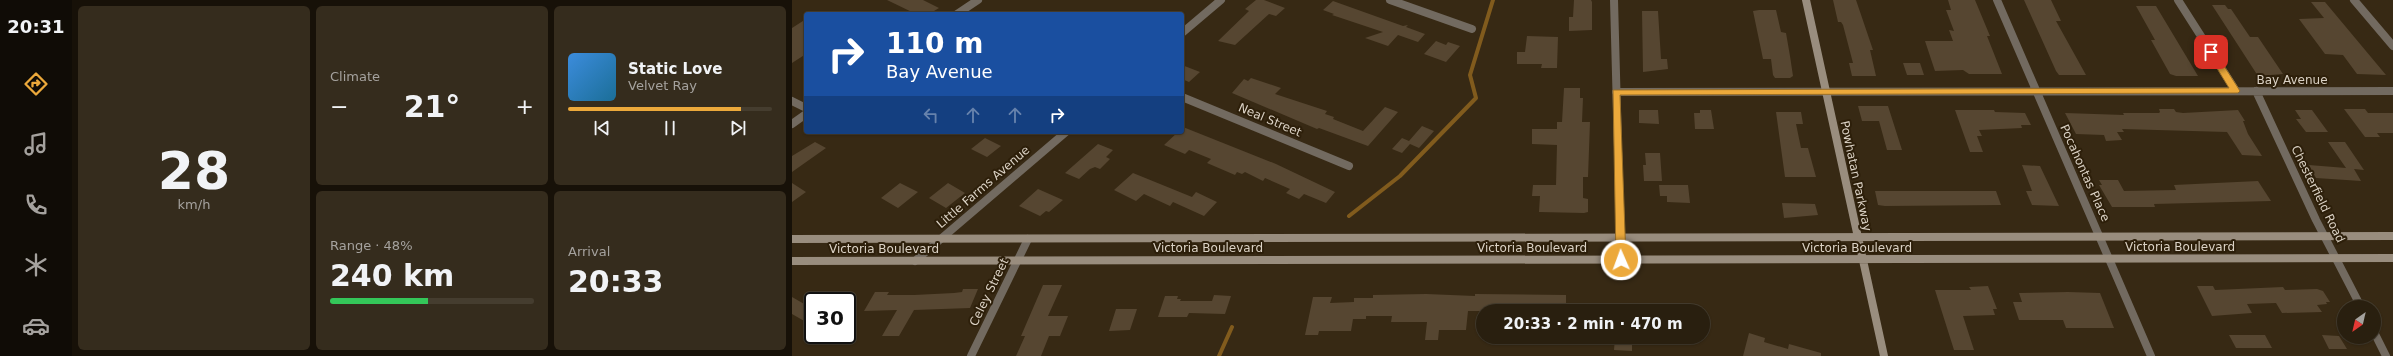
<!DOCTYPE html>
<meta charset="utf-8">
<style>
:root{--surface:#291f0f;--page:#352c1d;--text:#f1f3f6;--muted:#a5a29e;--line:#453d2f;--accent:#eca93b}
body{margin:0;font-family:"DejaVu Sans",sans-serif;background:var(--page);color:var(--text);height:100vh;display:flex;flex-direction:column;font-size:15px;white-space:nowrap}
*{box-sizing:border-box;margin:0}
p{font-size:13px;color:var(--muted)}
.icon{flex:none;width:22px;height:22px;fill:none;stroke:currentColor;stroke-width:2;stroke-linecap:round;stroke-linejoin:round}
.map{position:relative;flex:1;overflow:hidden}
.details{display:flex;flex-direction:column;gap:6px;padding:6px;background:#171108;width:720px}
.details>*{flex:none}
.top-card{position:absolute;left:12px;top:12px;width:380px;height:122px;border-radius:4px;box-shadow:0 1px 3px #0004,0 0 0 1px var(--line);background:#1a4fa0;color:#fff;overflow:hidden}
.needle{width:26px;rotate:214deg}
.tools{position:absolute;left:1545px;top:300px;display:grid;gap:8px}
.tools a{display:grid;place-items:center;width:44px;height:44px;border-radius:50%;background:var(--surface);box-shadow:0 1px 3px #0004,0 0 0 1px var(--line);font-size:20px}
.speed{position:absolute;left:12px;top:292px;display:flex;gap:8px;font-size:20px;font-weight:700;text-align:center}
.speed>*{display:grid;place-content:center;width:52px;height:52px;border-radius:50%;background:var(--surface);box-shadow:0 1px 3px #0004,0 0 0 1px var(--line);line-height:1}
.speed .limit{border:2px solid #111;border-radius:6px;background:#fff;color:#111}
.pin{position:absolute;display:grid;place-items:center;width:34px;height:34px;color:#fff;margin:-17px;border-radius:8px;box-shadow:0 2px 6px #0006}
.me{position:absolute;width:44px;margin:-22px;rotate:358deg;stroke-linejoin:round;filter:drop-shadow(0 0 3px #0008)}
.turn{display:flex;align-items:center;gap:14px;height:84px;padding:0 16px;font-size:18px}
.turn .icon{width:52px;height:52px;stroke-width:2.5}
.turn b{display:block;font-size:28px;line-height:34px}
.lanes{display:flex;align-items:center;height:38px;padding:0 16px;background:#0003;justify-content:center;gap:20px;direction:ltr}
.lanes .off{opacity:.35}
.big{font-size:30px;font-weight:600;line-height:1.1}
.details .widget{flex:1;display:flex;flex-direction:column;justify-content:center;gap:6px;min-width:0;padding:0 14px;border-radius:6px;background:var(--page)}
.details .dial{align-items:center;gap:0}
.dial b{font-size:52px;line-height:1}
.song{display:flex;align-items:center;gap:12px}
.cover{width:48px;height:48px;border-radius:6px;background:linear-gradient(135deg,hsl(210 70% 55%),hsl(200 70% 35%))}
.played{height:4px;border-radius:2px;background:linear-gradient(90deg,var(--accent) 85%,var(--line) 85%)}
.keys{display:flex;justify-content:space-around;direction:ltr}
.heat{display:flex;justify-content:space-between;align-items:center;font-size:22px;direction:ltr}
.charge{height:6px;border-radius:3px;background:linear-gradient(90deg,#34c759 48%,var(--line) 0)}
.details .tiles{flex:1;display:grid;gap:6px;grid-template-columns:repeat(3,1fr)}
.widget:first-child{grid-row:span 2}
.trip{position:absolute;left:684px;top:304px;width:234px;height:40px;border-radius:20px;background:var(--surface);box-shadow:0 1px 3px #0004,0 0 0 1px var(--line);font-weight:600;line-height:40px;text-align:center}
main{display:flex;flex:1;min-height:0}
.dock{display:flex;flex-direction:column;width:72px;justify-content:space-around;align-items:center;background:#100c06;color:var(--muted)}
.dock .icon{width:28px;height:28px}
.dock .on{color:var(--accent)}
.dock b{font-size:18px;color:var(--text)}
.map>svg:first-child{display:block}
.lines{fill:none;stroke-linecap:round;stroke-linejoin:round}
.stream{stroke:#815b1d;stroke-width:4}
.building{fill:#564631}
.street{stroke:#726a60;stroke-width:8}
.secondary{stroke:#998d7e;stroke-width:8}
.route{fill:#eca93b;stroke:#996e26}
.labels{text-anchor:middle;dominant-baseline:central;stroke-width:4;stroke-linejoin:round;paint-order:stroke}
.street-label{font-size:12px;fill:#dbd2c5;stroke:#2d1f0a}
</style>
<main>
<nav class="dock">
<b>20:31</b>
<svg class="icon on" aria-label="directions" viewBox="0 0 24 24"><path d="M12 3l9 9-9 9-9-9zM9 14v-3h6M13 9l2 2-2 2"/></svg>
<svg class="icon" aria-label="music" viewBox="0 0 24 24"><path d="M9 18V5l10-2v13"/><circle cx="6" cy="18" r="3"/><circle cx="16" cy="16" r="3"/></svg>
<svg class="icon" aria-label="phone" viewBox="0 0 24 24"><path d="M5 4h4l2 5-3 2q2 4 5 5l2-3 5 2v4C11 20 4 13 5 4z"/></svg>
<svg class="icon" aria-label="climate" viewBox="0 0 24 24"><path d="M12 3v18M4 7l16 10M4 17L20 7"/></svg>
<svg class="icon" aria-label="car" viewBox="0 0 24 24"><path d="M5 17H2v-5l4-1 3-4h7l3 4 3 1v5h-3M9 17h6M6 11h13"/><circle cx="7" cy="17" r="2"/><circle cx="17" cy="17" r="2"/></svg>
</nav>
<section class="details">
<div class="tiles">
<div class="widget dial"><b>28</b><p>km/h</p></div>
<div class="widget"><p>Climate</p>
<div class="heat"><a>−</a><b class="big">21°</b><a>+</a></div>
</div>
<div class="widget">
<div class="song"><i class="cover"></i><div><b>Static Love</b><p>Velvet Ray</p></div></div>
<div class="played"></div>
<div class="keys"><svg class="icon" aria-label="previous" viewBox="0 0 24 24"><path d="M18 5L8 12l10 7zM5 5v14"/></svg><svg class="icon" aria-label="pause" viewBox="0 0 24 24"><path d="M8 5v14M16 5v14"/></svg><svg class="icon" aria-label="next" viewBox="0 0 24 24"><path d="M6 5l10 7-10 7zM19 5v14"/></svg></div>
</div>
<div class="widget"><p>Range · 48%</p><b class="big">240 km</b><div class="charge"></div></div>
<div class="widget"><p>Arrival</p><b class="big">20:33</b></div>
</div>
</section>
<div class="map">
<svg width="1601" height="356" viewBox="0 0 1601 356">
<rect width="100%" height="100%" fill="#372914"/>
<g class="lines">
<path class="stream" d="M 557,216 L 608,176 L 684,98 L 678,75 L 701,0
M 427,356 L 440,327"/>
</g>
<path class="building" d="M 95,0 L 131,0 L 147,8 L 137,14 L 124,14 Z
M 464,0 L 472,0 L 493,8 L 484,16 L 477,14 L 443,45 L 426,41 L 457,11 L 453,9 Z
M 782,0 L 799,0 L 800,2 L 800,30 L 777,31 L 777,17 L 781,17 Z
M 1041,0 L 1064,0 L 1081,50 L 1078,50 L 1084,76 L 1060,76 L 1057,63 L 1061,63 L 1051,25 L 1049,22 L 1046,22 Z
M 1156,0 L 1183,0 L 1198,36 L 1195,36 L 1210,74 L 1177,74 L 1171,70 L 1143,71 L 1133,41 L 1161,41 L 1157,30 L 1162,31 L 1154,10 L 1159,10 Z
M 1232,0 L 1259,0 L 1269,21 L 1264,21 L 1294,75 L 1267,75 L 1264,71 Z
M 541,1 L 611,26 L 616,25 L 614,27 L 633,34 L 626,42 L 606,35 L 596,46 L 573,38 L 591,32 L 540,15 L 542,14 L 531,10 Z
M 1519,2 L 1533,2 L 1594,75 L 1565,74 L 1551,55 L 1533,54 L 1507,19 L 1532,18 Z
M 1420,5 L 1433,5 L 1436,9 L 1439,9 L 1458,37 L 1466,37 L 1491,74 L 1466,76 Z
M 1344,6 L 1364,6 L 1406,76 L 1384,76 L 1378,74 L 1359,40 L 1363,40 Z
M 967,10 L 984,10 L 989,32 L 994,33 L 998,56 L 1001,76 L 998,78 L 983,78 L 981,75 L 979,59 L 971,59 L 961,11 Z
M 850,11 L 866,11 L 869,59 L 875,59 L 876,69 L 851,72 Z
M 14,19 L 14,54 L 0,63 L 0,28 Z
M 735,36 L 766,37 L 765,68 L 749,68 L 750,64 L 725,64 L 725,52 L 733,52 Z
M 644,41 L 654,45 L 656,42 L 668,46 L 654,62 L 632,54 Z
M 1111,63 L 1128,63 L 1132,75 L 1115,75 Z
M 390,65 L 408,72 L 397,82 L 390,79 Z
M 459,78 L 489,88 L 483,94 L 535,111 L 533,114 L 542,117 L 541,119 L 571,131 L 593,107 L 606,112 L 576,146 L 527,128 L 525,129 L 440,93 L 452,79 L 456,81 Z
M 772,88 L 788,88 L 788,98 L 791,98 L 790,122 L 798,122 L 796,177 L 791,177 L 791,198 L 796,199 L 796,212 L 792,213 L 747,212 L 748,196 L 740,196 L 741,185 L 764,185 L 765,145 L 740,144 L 740,129 L 765,129 L 765,122 L 770,122 Z
M 1066,106 L 1096,106 L 1110,150 L 1095,150 L 1087,121 L 1070,121 Z
M 1367,109 L 1382,109 L 1384,112 L 1391,113 L 1446,110 L 1453,121 L 1451,121 L 1456,134 L 1470,156 L 1450,155 L 1435,132 L 1330,129 L 1332,132 L 1325,132 L 1330,140 L 1314,141 L 1312,135 L 1284,134 L 1273,113 L 1332,115 L 1331,113 L 1367,113 L 1368,112 Z
M 1552,109 L 1573,109 L 1576,113 L 1601,113 L 1601,133 L 1585,133 L 1588,137 L 1573,137 Z
M 847,110 L 866,110 L 867,124 L 847,123 Z
M 908,110 L 919,110 L 922,129 L 903,129 L 902,113 L 908,113 Z
M 1163,110 L 1202,110 L 1203,112 L 1233,113 L 1239,125 L 1229,125 L 1230,128 L 1187,130 L 1190,136 L 1185,136 L 1191,152 L 1178,152 Z
M 1503,110 L 1520,110 L 1536,132 L 1514,132 L 1504,119 L 1509,119 Z
M 984,112 L 1009,112 L 1011,124 L 1004,124 L 1009,148 L 1016,148 L 1024,177 L 993,177 Z
M 630,126 L 642,131 L 627,148 L 618,144 L 610,153 L 600,149 L 610,138 L 617,141 Z
M 391,127 L 484,164 L 543,192 L 534,203 L 512,194 L 507,199 L 494,193 L 498,189 L 473,178 L 471,181 L 453,172 L 450,174 L 445,172 L 443,175 L 415,163 L 419,159 L 397,150 L 393,154 L 372,145 L 386,132 L 390,132 Z
M 193,138 L 209,146 L 195,157 L 179,149 Z
M 23,142 L 34,148 L 0,172 L 0,156 Z
M 1536,142 L 1553,142 L 1572,170 L 1562,169 L 1569,181 L 1524,178 L 1517,165 L 1554,168 Z
M 306,144 L 321,150 L 314,157 L 318,159 L 308,169 L 303,167 L 298,169 L 287,179 L 273,173 Z
M 853,153 L 868,153 L 870,181 L 852,181 L 851,165 L 854,165 Z
M 1230,165 L 1248,166 L 1267,206 L 1240,205 L 1234,191 L 1240,191 Z
M 341,173 L 400,197 L 404,192 L 425,202 L 412,216 L 381,202 L 378,206 L 352,194 L 344,201 L 322,190 Z
M 1307,180 L 1326,180 L 1332,191 L 1384,190 L 1382,185 L 1466,181 L 1479,201 L 1362,204 L 1363,207 L 1320,207 L 1307,185 L 1310,185 Z
M 0,183 L 14,192 L 0,202 Z
M 108,183 L 126,192 L 106,208 L 89,198 Z
M 156,183 L 173,193 L 154,208 L 137,198 Z
M 867,185 L 896,185 L 898,203 L 875,202 L 875,196 L 868,196 Z
M 246,189 L 271,200 L 257,212 L 254,211 L 248,216 L 227,206 Z
M 1083,191 L 1204,191 L 1209,205 L 1093,206 L 1086,205 Z
M 990,203 L 1023,204 L 1026,215 L 992,218 Z
M 251,285 L 270,285 L 256,316 L 276,316 L 268,336 L 257,336 L 249,356 L 224,356 L 233,336 L 229,336 Z
M 1196,286 L 1205,309 L 1201,309 L 1203,315 L 1171,316 L 1182,350 L 1162,350 L 1143,290 L 1179,290 L 1177,287 Z
M 1405,286 L 1421,286 L 1423,290 L 1491,287 L 1493,290 L 1525,289 L 1531,291 L 1538,302 L 1534,302 L 1535,304 L 1525,305 L 1530,312 L 1490,313 L 1484,303 L 1455,304 L 1460,313 L 1420,316 Z
M 171,289 L 186,289 L 178,308 L 122,310 L 107,336 L 90,336 L 105,310 L 72,311 L 83,292 L 97,292 L 95,295 L 122,295 L 162,293 L 170,292 Z
M 1276,292 L 1308,293 L 1322,328 L 1274,328 L 1271,320 L 1227,320 L 1221,302 L 1230,302 L 1227,293 Z
M 634,294 L 683,296 L 683,294 L 774,295 L 774,311 L 676,311 L 674,330 L 647,330 L 646,340 L 633,340 L 635,322 L 599,322 L 600,316 L 574,316 L 574,319 L 561,319 L 559,331 L 527,331 L 526,335 L 513,335 L 521,297 L 540,297 L 538,303 L 562,302 L 562,298 L 581,298 L 581,295 Z
M 422,295 L 439,296 L 433,314 L 397,313 L 395,317 L 366,317 L 373,296 L 386,296 L 385,299 L 389,299 L 388,301 L 420,301 Z
M 0,297 L 21,309 L 21,326 L 0,314 Z
M 324,309 L 345,309 L 338,330 L 317,331 Z
M 957,333 L 973,338 L 972,342 L 996,349 L 997,344 L 1029,353 L 1029,356 L 951,356 Z
M 1437,335 L 1473,335 L 1480,348 L 1444,348 Z
M 1530,335 L 1547,336 L 1555,349 L 1537,349 Z
M 823,337 L 840,337 L 840,351 L 822,350 Z"/>
<g class="lines">
<path class="street" d="M 598,0 L 680,29
M 822,0 L 829,260
M 1205,0 L 1359,356
M 1386,0 L 1444,91
M 1562,0 L 1601,46
M 165,14 L 186,0
M 390,33 L 429,0
M 1464,91 L 1524,220 L 1569,307
M 824,92 L 1601,91
M 390,97 L 557,166
M 0,101 L 14,108
M 0,124 L 14,114
M 123,261 L 274,132
M 1582,332 L 1594,356
M 179,356 L 236,239"/>
<path class="secondary" d="M 1014,0 L 1092,356
M 0,239 L 1601,236
M 0,261 L 1601,258"/>
</g>
<path class="route" d="M 1416,50 L 1422,50 L 1448,91 L 1446,93 L 828,95 L 834,260 L 829,264 L 824,260 L 821,90 L 1437,88 L 1415,52 Z"/>
<g class="labels">
<g class="street-label">
<text x="1500" y="80">Bay Avenue</text>
<text transform="translate(478 120) rotate(23)">Neal Street</text>
<text transform="translate(1293 173) rotate(66)">Pocahontas Place</text>
<text transform="translate(1064 176) rotate(78)">Powhatan Parkway</text>
<text transform="translate(191 187) rotate(-41)">Little Farms Avenue</text>
<text transform="translate(1526 194) rotate(64)">Chesterfield Road</text>
<text x="1388" y="247">Victoria Boulevard</text>
<text x="416" y="248">Victoria Boulevard</text>
<text x="740" y="248">Victoria Boulevard</text>
<text x="1065" y="248">Victoria Boulevard</text>
<text x="92" y="249">Victoria Boulevard</text>
<text transform="translate(197 292) rotate(-64)">Celey Street</text>
</g>
</g>
</svg>
<div class="tools">
<a><svg class="needle" viewBox="-14 -14 28 28"><path d="M0-13l5 13h-10z" fill="#e53935"/><path d="M0 13l5-13h-10z" fill="#a5a29e"/></svg></a>
</div>
<div class="speed"><div class="limit">30</div></div>
<div class="pin" style="left:1419px;top:52px;background:#d93025"><svg class="icon" aria-label="arrive" viewBox="0 0 24 24"><path d="M6 21V4h12l-3 4 3 4H6"/></svg></div>
<svg class="me" style="left:829px;top:260px" viewBox="-20 -20 40 40"><circle r="17" fill="#eca93b" stroke="#fff" stroke-width="3"/><path d="M0-11L8 9 0 5-8 9z" fill="#fff"/></svg>
<div class="trip">20:33 · 2 min · 470 m</div>
<div class="top-card">
<div class="turn"><svg class="icon" aria-label="right" viewBox="0 0 24 24"><path d="M7 20v-9h11M14 6l5 5-5 5"/></svg><div><b>110 m</b>Bay Avenue</div></div>
<div class="lanes"><svg class="icon off" aria-label="left" viewBox="0 0 24 24"><path d="M17 20v-9H6M10 6l-5 5 5 5"/></svg><svg class="icon off" aria-label="ahead" viewBox="0 0 24 24"><path d="M12 20V5M6 11l6-6 6 6"/></svg><svg class="icon off" aria-label="ahead" viewBox="0 0 24 24"><path d="M12 20V5M6 11l6-6 6 6"/></svg><svg class="icon" aria-label="right" viewBox="0 0 24 24"><path d="M7 20v-9h11M14 6l5 5-5 5"/></svg></div>
</div>
</div>
</main>
